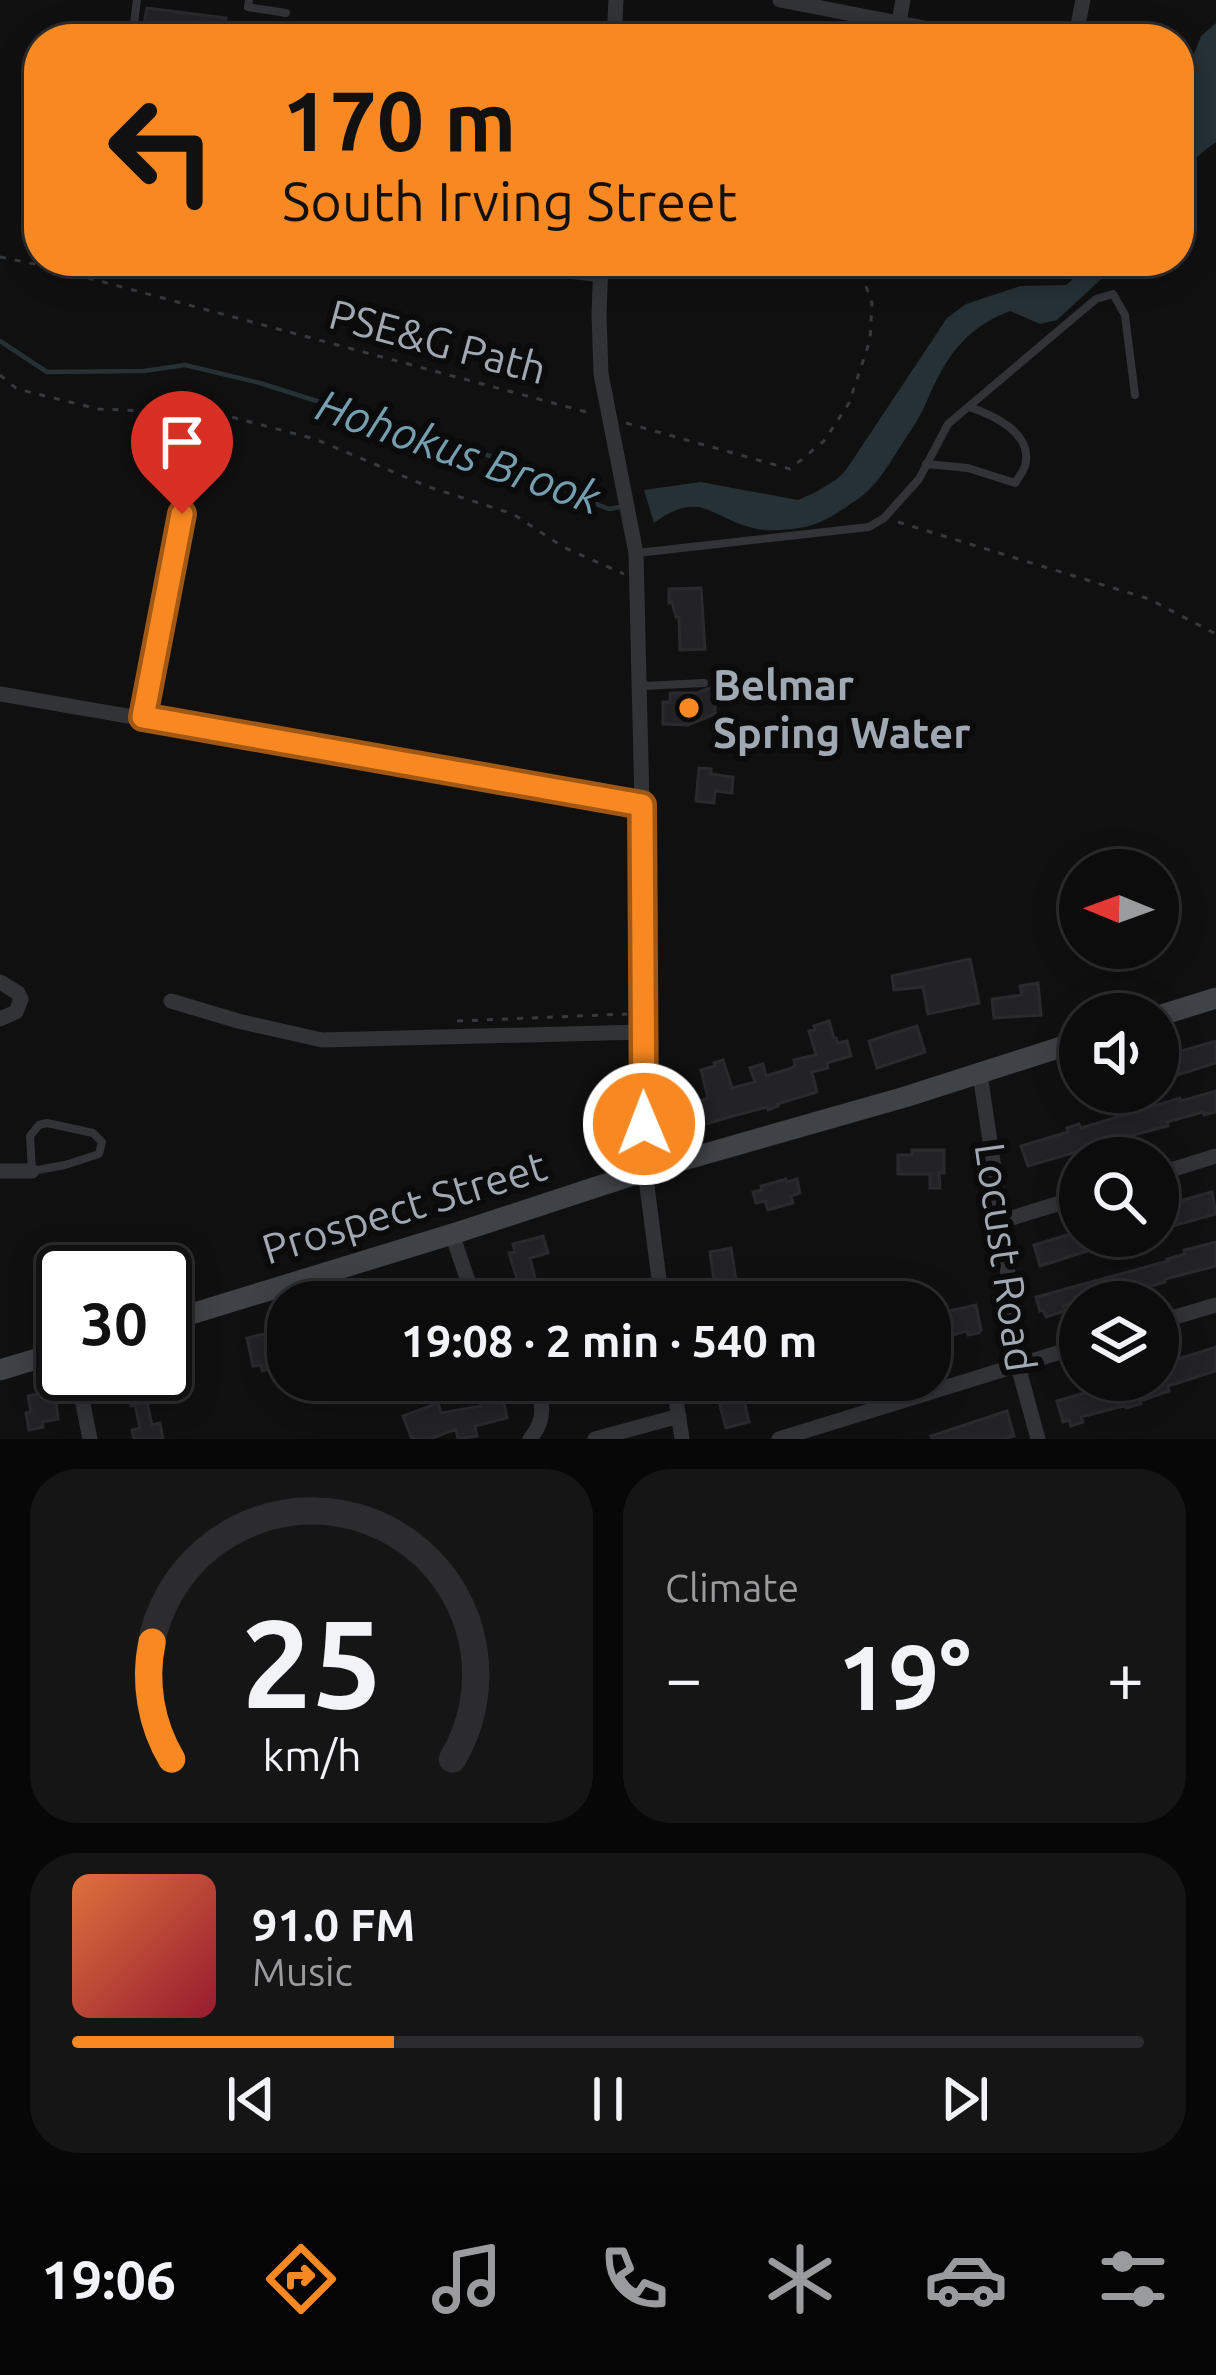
<!DOCTYPE html>
<meta charset="utf-8">
<style>
:root{--surface:#0c0c0d;--page:#151516;--text:#f1f3f6;--muted:#9a9b9d;--line:#2c2c2e;--accent:#f88821}
body{margin:0;font-family:Ubuntu,sans-serif;background:var(--page);color:var(--text);height:100vh;display:flex;flex-direction:column;font-size:45px;white-space:nowrap}
*{box-sizing:border-box;margin:0}
p{font-size:39px;color:var(--muted)}
.icon{flex:none;width:66px;height:66px;fill:none;stroke:currentColor;stroke-width:2;stroke-linecap:round;stroke-linejoin:round}
.map{position:relative;height:1439px;overflow:hidden}
.panel{display:flex;flex-direction:column;gap:30px;padding:30px;background:#070707;flex:1}
.panel>*{flex:none}
.top-card{position:absolute;left:24px;top:24px;width:1170px;height:252px;border-radius:48px;box-shadow:0 6px 30px #0003,0 0 0 3px var(--line);background:#f88821;color:#111;overflow:hidden}
.needle{width:78px;rotate:271deg}
.buttons{position:absolute;left:1059px;top:849px;display:grid;gap:24px}
.buttons a{display:grid;place-items:center;width:120px;height:120px;border-radius:50%;background:var(--surface);box-shadow:0 6px 30px #0003,0 0 0 3px var(--line);font-size:60px}
.speed{position:absolute;left:36px;top:1245px;display:flex;gap:24px;font-size:60px;font-weight:700;text-align:center}
.speed>*{display:grid;place-content:center;width:156px;height:156px;border-radius:50%;background:var(--surface);box-shadow:0 6px 30px #0003,0 0 0 3px var(--line);line-height:1}
.speed .limit{border:6px solid #111;border-radius:18px;background:#fff;color:#111}
.pin{position:absolute;display:grid;place-items:center;width:102px;height:102px;color:#fff;margin:-123px -51px;border-radius:50% 50% 50% 0;rotate:-45deg;box-shadow:0 0 12px #0007}
.pin .icon{rotate:45deg}
.me{position:absolute;width:132px;margin:-66px;rotate:359deg;stroke-linejoin:round;filter:drop-shadow(0 0 9px #0008)}
.turn{display:flex;align-items:center;gap:42px;height:252px;padding:0 60px;font-size:54px}
.turn .icon{width:156px;height:156px;stroke-width:2.5}
.turn b{display:block;font-size:84px;line-height:102px}
.big{font-size:90px;font-weight:700;line-height:1.1}
.panel .tile{flex:1;display:flex;flex-direction:column;justify-content:center;gap:18px;min-width:0;padding:0 42px;border-radius:48px;background:var(--page)}
.panel .dial{align-items:center;gap:0}
.dial svg{height:312px;overflow:visible;fill:none;stroke:var(--line);stroke-width:7;stroke-linecap:round;text-anchor:middle}
.dial text{fill:var(--text);stroke:none}
.song{display:flex;align-items:center;gap:36px}
.cover{width:144px;height:144px;border-radius:18px;background:linear-gradient(135deg,hsl(20 70% 55%),hsl(350 70% 35%))}
.played{height:12px;border-radius:6px;background:linear-gradient(90deg,var(--accent) 30%,var(--line) 30%)}
.keys{display:flex;justify-content:space-around;direction:ltr}
.heat{display:flex;justify-content:space-between;align-items:center;font-size:66px;direction:ltr}
.panel .tiles{flex:1;display:grid;gap:30px;grid-template-columns:1fr 1fr}
.tile:last-child{grid-column:span 2}
.trip{position:absolute;left:267px;top:1281px;width:684px;height:120px;border-radius:48px;background:var(--surface);box-shadow:0 6px 30px #0003,0 0 0 3px var(--line);font-weight:700;line-height:120px;text-align:center}
.menu{display:flex;height:192px;justify-content:space-around;align-items:center;background:#050505;color:var(--muted)}
.menu .icon{width:84px;height:84px}
.menu .active{color:var(--accent)}
.menu b{font-size:54px;color:var(--text)}
.map>svg:first-child{display:block}
.water{fill:#263135}
.lines{fill:none;stroke-linecap:round;stroke-linejoin:round}
.stream{stroke:#263135;stroke-width:4.5}
.building{fill:#232325;stroke:#2a2a2d;stroke-width:3}
.path{stroke:#373a3d;stroke-width:3;stroke-dasharray:6 9;stroke-linecap:butt}
.lane{stroke:#313336;stroke-width:8}
.street{stroke:#313336;stroke-width:15}
.secondary{stroke:#3f4246;stroke-width:21}
.route-casing{stroke:#a15815;stroke-width:30}
.route{stroke:#f88821;stroke-width:21}
.poi-dot{fill:#f88821;stroke:#0b0b0c;stroke-width:4.5}
.labels{text-anchor:middle;dominant-baseline:central;stroke-width:12;stroke-linejoin:round;paint-order:stroke}
.street-label{font-size:42px;fill:#a0a9b3;stroke:#0b0b0c}
.poi-label{font-size:42px;font-weight:bold;fill:#a0a9b3;stroke:#0b0b0c;text-anchor:start}
.water-label{font-size:45px;font-style:italic;fill:#759fb0;stroke:#0b0b0c}
</style>
<div class="map">
<svg width="1216" height="1439" viewBox="0 0 1216 1439">
<rect width="100%" height="100%" fill="#101011"/>
<path class="water" d="M 1216,23 L 1216,142 C 1198,155 1188,164 1179,184 L 1179,92 L 1201,36 Z
M 1094,261 L 1118,261 L 1111,270 L 1057,320 L 1040,324 L 1010,311 C 963,329 945,359 926,403 C 918,422 904,440 893,458 C 884,472 872,490 858,499 C 846,507 831,518 818,523 C 805,529 778,531 764,530 C 712,523 705,486 654,523 L 644,490 L 701,482 L 798,500 L 816,492 L 837,479 L 846,470 L 947,318 L 966,304 L 1020,286 L 1066,285 Z"/>
<g class="lines">
<path class="stream" d="M 0,341 L 47,372 L 144,371 L 185,365 L 260,383 L 512,463 L 571,494 L 609,509 L 620,507"/>
</g>
<path class="building" d="M 147,8 L 226,18 L 223,39 L 141,39 Z
M 701,588 L 705,649 L 680,650 L 679,617 L 676,617 L 672,602 L 669,603 L 669,589 Z
M 710,688 L 715,688 L 715,714 L 688,725 L 663,724 L 663,702 L 670,702 L 670,693 L 697,693 Z
M 699,768 L 711,769 L 711,774 L 733,777 L 732,793 L 715,791 L 714,803 L 696,801 Z
M 970,959 L 979,1003 L 928,1014 L 923,987 L 894,990 L 892,976 Z
M 1038,983 L 1041,1015 L 994,1018 L 992,999 L 1022,995 L 1020,986 Z
M 829,1021 L 834,1038 L 836,1038 L 838,1043 L 847,1041 L 851,1056 L 827,1063 L 828,1068 L 812,1072 L 817,1092 L 777,1104 L 778,1106 L 768,1110 L 767,1107 L 733,1116 L 670,1135 L 664,1115 L 701,1104 L 700,1101 L 708,1098 L 701,1070 L 715,1066 L 714,1063 L 723,1060 L 732,1088 L 755,1082 L 750,1068 L 763,1064 L 766,1076 L 792,1068 L 795,1065 L 794,1060 L 816,1055 L 809,1031 L 815,1030 L 814,1026 Z
M 917,1026 L 925,1052 L 877,1068 L 869,1041 Z
M 1158,1036 L 1162,1036 L 1167,1055 L 1216,1041 L 1216,1063 L 1158,1081 Z
M 1216,1091 L 1216,1112 L 1204,1115 L 1203,1112 L 1167,1122 L 1168,1126 L 1092,1146 L 1095,1158 L 1086,1158 L 1083,1150 L 1028,1166 L 1021,1146 L 1068,1132 L 1067,1128 L 1079,1124 L 1081,1128 L 1180,1098 L 1181,1101 Z
M 912,1150 L 944,1150 L 944,1173 L 939,1173 L 940,1188 L 930,1188 L 930,1174 L 898,1174 L 898,1155 L 912,1155 Z
M 786,1179 L 787,1182 L 797,1179 L 800,1193 L 791,1196 L 793,1203 L 768,1210 L 765,1201 L 756,1203 L 753,1192 L 762,1190 L 761,1186 Z
M 1212,1192 L 1216,1214 L 1158,1230 L 1158,1207 Z
M 1080,1231 L 1080,1236 L 1129,1236 L 1129,1238 L 1040,1266 L 1034,1245 Z
M 543,1236 L 548,1253 L 530,1258 L 541,1302 L 518,1302 L 513,1280 L 517,1279 L 509,1253 L 515,1252 L 513,1244 Z
M 1216,1242 L 1216,1266 L 1165,1279 L 1165,1282 L 1109,1299 L 1108,1295 L 1063,1306 L 1065,1311 L 1046,1317 L 1043,1310 L 1040,1311 L 1036,1297 L 1168,1261 L 1167,1259 L 1185,1254 L 1184,1250 Z
M 731,1248 L 738,1293 L 728,1294 L 728,1299 L 711,1301 L 708,1281 L 714,1280 L 710,1252 Z
M 976,1305 L 981,1330 L 979,1333 L 968,1335 L 967,1331 L 930,1341 L 930,1315 Z
M 288,1328 L 288,1365 L 262,1371 L 261,1365 L 253,1366 L 247,1338 Z
M 1216,1347 L 1216,1371 L 1168,1386 L 1169,1391 L 1140,1401 L 1141,1404 L 1126,1408 L 1125,1406 L 1119,1407 L 1081,1417 L 1083,1422 L 1071,1426 L 1069,1420 L 1063,1422 L 1057,1401 L 1088,1392 L 1087,1390 L 1095,1387 L 1094,1383 L 1105,1380 L 1107,1384 L 1133,1380 L 1135,1385 L 1158,1380 L 1158,1365 Z
M 148,1379 L 152,1400 L 147,1402 L 152,1425 L 160,1423 L 163,1439 L 134,1439 L 132,1430 L 140,1428 L 135,1405 L 131,1406 L 130,1399 L 127,1399 L 124,1385 Z
M 710,1380 L 735,1380 L 737,1388 L 771,1380 L 811,1380 L 811,1383 L 744,1400 L 749,1422 L 726,1428 L 717,1394 L 713,1395 Z
M 55,1390 L 58,1419 L 42,1422 L 43,1427 L 29,1430 L 26,1413 L 31,1412 L 28,1396 Z
M 490,1392 L 491,1396 L 502,1393 L 507,1418 L 475,1426 L 477,1436 L 458,1439 L 456,1429 L 430,1439 L 412,1439 L 403,1416 L 438,1403 L 441,1413 L 481,1406 L 478,1395 Z
M 1007,1411 L 1014,1436 L 1003,1439 L 932,1439 L 931,1436 Z"/>
<g class="lines">
<path class="path" d="M 0,257 L 40,265 L 594,414
M 0,375 L 17,389 L 98,409 L 220,414 L 315,439 L 429,487 L 513,514 L 563,547 L 624,574
M 626,423 L 790,469 L 824,441 L 849,403 L 870,340 L 872,303 L 862,275
M 898,522 L 1149,599 L 1216,634
M 457,1021 L 627,1014"/>
<path class="lane" d="M 249,0 L 248,7 L 286,13
M 132,39 L 137,0
M 446,261 L 599,278
M 926,464 L 968,468 L 1015,483 C 1018,478 1023,472 1025,466 C 1034,433 993,415 969,407
M 637,553 L 869,527 L 884,518 L 919,479 L 948,424 L 1096,299 L 1113,294 L 1125,315 L 1135,395
M 642,686 L 704,683
M 47,1123 L 93,1133 L 102,1142 L 99,1154 L 65,1165 L 32,1171 L 30,1136 L 39,1125 Z"/>
<path class="street" d="M 780,0 L 981,39
M 614,39 L 616,0
M 896,39 L 903,0
M 1075,39 L 1083,0
M 601,261 L 599,314 L 601,374 L 636,553 L 642,805 L 645,1171 L 662,1302
M 858,262 L 858,261
M 0,694 L 642,805
M 143,717 L 182,514
M 0,982 L 18,993 L 21,999 L 16,1012 L 0,1019
M 171,1001 L 238,1021 L 322,1040 L 644,1032
M 980,1074 L 1002,1221 L 1018,1366 L 1038,1439
M 0,1171 L 32,1171
M 1158,1174 L 1216,1156
M 1002,1221 L 1080,1197
M 452,1234 L 475,1302
M 1158,1322 L 1216,1305
M 77,1374 L 90,1439
M 528,1380 C 546,1398 546,1419 530,1439
M 673,1380 L 682,1439
M 595,1439 L 679,1416
M 779,1439 L 1080,1346"/>
<path class="secondary" d="M 1158,1016 L 1216,998
M 165,1322 L 459,1232 L 645,1171 L 905,1097 L 1080,1041
M 0,1370 L 63,1351"/>
</g>
<g class="lines">
<g class="route-casing">
<path id="route" d="M 182,514 L 143,717 L 642,805 L 644,1124"/>
</g>
<use href="#route" class="route"/>
</g>
<circle class="poi-dot" cx="689" cy="708" r="12"/>
<g class="labels">
<g class="street-label">
<text transform="translate(438 341) rotate(15)">PSE&amp;G Path</text>
<text transform="translate(404 1207) rotate(-17)">Prospect Street</text>
<text transform="translate(1006 1257) rotate(82)">Locust Road</text>
</g>
<g class="poi-label">
<text x="713" y="684">Belmar<tspan x="713" dy="48">Spring Water</tspan></text>
</g>
<g class="water-label">
<text transform="translate(459 451) rotate(19)">Hohokus Brook</text>
</g>
</g>
</svg>
<div class="buttons">
<a><svg class="needle" viewBox="-14 -14 28 28"><path d="M0-13l5 13h-10z" fill="#e53935"/><path d="M0 13l5-13h-10z" fill="#9a9b9d"/></svg></a>
<a><svg class="icon" aria-label="sound" viewBox="0 0 24 24"><path d="M4 9h4l5-4v14l-5-4H4zM17 9q2 3 0 6"/></svg></a>
<a><svg class="icon" aria-label="search" viewBox="0 0 24 24"><circle cx="10" cy="10" r="6"/><path d="M15 15l6 6"/></svg></a>
<a><svg class="icon" aria-label="layers" viewBox="0 0 24 24"><path d="M12 4l9 5-9 5-9-5zM3 14l9 5 9-5"/></svg></a>
</div>
<div class="speed"><div class="limit">30</div></div>
<div class="pin" style="left:182px;top:514px;background:#d93025"><svg class="icon" aria-label="arrive" viewBox="0 0 24 24"><path d="M6 21V4h12l-3 4 3 4H6"/></svg></div>
<svg class="me" style="left:644px;top:1124px" viewBox="-20 -20 40 40"><circle r="17" fill="#f88821" stroke="#fff" stroke-width="3"/><path d="M0-11L8 9 0 5-8 9z" fill="#fff"/></svg>
<div class="trip">19:08 · 2 min · 540 m</div>
<div class="top-card">
<div class="turn"><svg class="icon" aria-label="left" viewBox="0 0 24 24"><path d="M17 20v-9H6M10 6l-5 5 5 5"/></svg><div><b>170 m</b>South Irving Street</div></div>
</div>
</div>
<section class="panel">
<div class="tiles">
<div class="tile dial"><svg viewBox="0 0 100 80">
<path d="M14 69A42 42 0 1 1 86 69"/>
<path d="M14 69A42 42 0 0 1 9 39" stroke="#f88821"/>
<text x="50" y="56" font-size="32" font-weight="700">25</text>
<text x="50" y="72" font-size="11">km/h</text>
</svg></div>
<div class="tile"><p>Climate</p>
<div class="heat"><a>−</a><b class="big">19°</b><a>+</a></div>
</div>
<div class="tile">
<div class="song"><i class="cover"></i><div><b>91.0 FM</b><p>Music</p></div></div>
<div class="played"></div>
<div class="keys"><svg class="icon" aria-label="previous" viewBox="0 0 24 24"><path d="M18 5L8 12l10 7zM5 5v14"/></svg><svg class="icon" aria-label="pause" viewBox="0 0 24 24"><path d="M8 5v14M16 5v14"/></svg><svg class="icon" aria-label="next" viewBox="0 0 24 24"><path d="M6 5l10 7-10 7zM19 5v14"/></svg></div>
</div>
</div>
</section>
<nav class="menu">
<b>19:06</b>
<svg class="icon active" aria-label="directions" viewBox="0 0 24 24"><path d="M12 3l9 9-9 9-9-9zM9 14v-3h6M13 9l2 2-2 2"/></svg>
<svg class="icon" aria-label="music" viewBox="0 0 24 24"><path d="M9 18V5l10-2v13"/><circle cx="6" cy="18" r="3"/><circle cx="16" cy="16" r="3"/></svg>
<svg class="icon" aria-label="phone" viewBox="0 0 24 24"><path d="M5 4h4l2 5-3 2q2 4 5 5l2-3 5 2v4C11 20 4 13 5 4z"/></svg>
<svg class="icon" aria-label="climate" viewBox="0 0 24 24"><path d="M12 3v18M4 7l16 10M4 17L20 7"/></svg>
<svg class="icon" aria-label="car" viewBox="0 0 24 24"><path d="M5 17H2v-5l4-1 3-4h7l3 4 3 1v5h-3M9 17h6M6 11h13"/><circle cx="7" cy="17" r="2"/><circle cx="17" cy="17" r="2"/></svg>
<svg class="icon" aria-label="filters" viewBox="0 0 24 24"><path d="M4 7h16M4 17h16"/><circle cx="9" cy="7" r="2"/><circle cx="15" cy="17" r="2"/></svg>
</nav>
